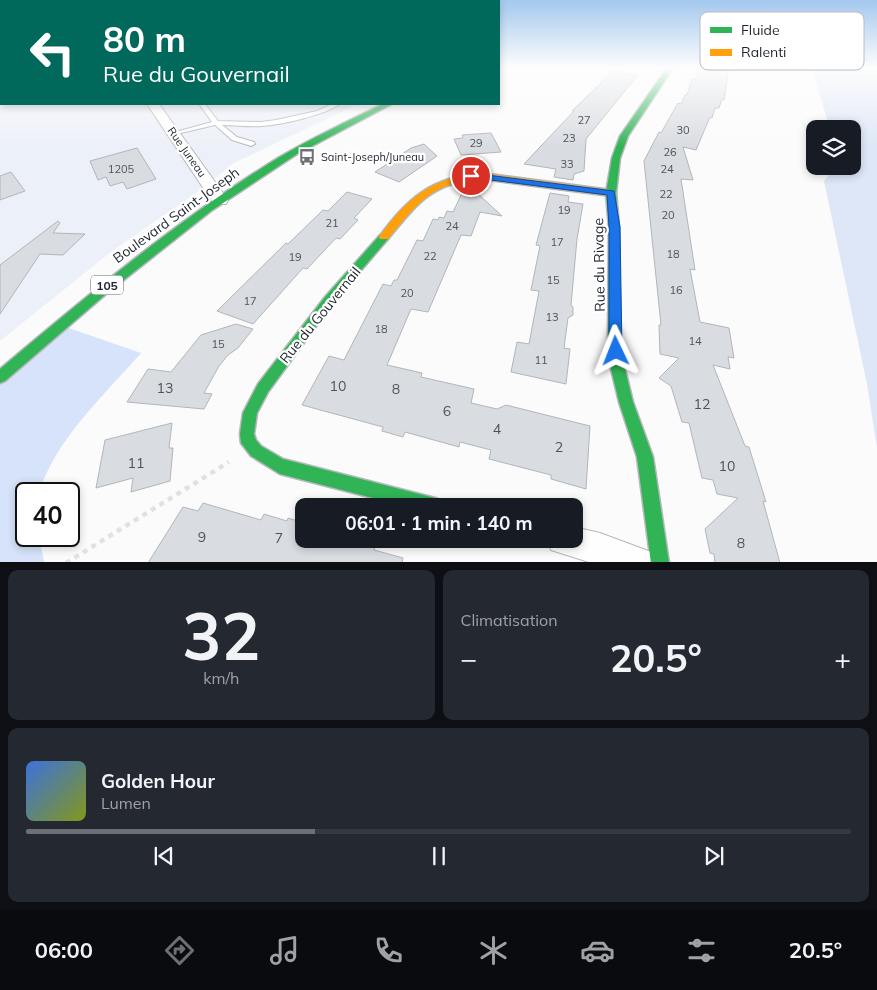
<!DOCTYPE html>
<html lang="fr">
<meta charset="utf-8">
<style>
:root{--surface:#171b24;--page:#242831;--text:#f1f3f6;--muted:#9ea1a6;--line:#363941;--accent:#6c7076}
body{margin:0;font-family:Mulish,sans-serif;background:var(--page);color:var(--text);height:100vh;display:flex;flex-direction:column;font-size:19px;white-space:nowrap}
*{box-sizing:border-box;margin:0}
p{font-size:16px;color:var(--muted)}
.icon{flex:none;width:28px;height:28px;fill:none;stroke:currentColor;stroke-width:2;stroke-linecap:round;stroke-linejoin:round}
.map{position:relative;height:562px;overflow:hidden}
.details{display:flex;flex-direction:column;gap:8px;padding:8px;background:#0d0f14;flex:1}
.details>*{flex:none}
.banner{position:absolute;left:0px;top:0px;width:500px;height:105px;box-shadow:0 2px 8px #0003;background:#00695c;color:#fff;overflow:hidden}
.controls{position:absolute;left:806px;top:120px;display:grid;gap:10px}
.controls a{display:grid;place-items:center;width:55px;height:55px;border-radius:10px;background:var(--surface);box-shadow:0 2px 8px #0003;font-size:25px}
.speed{position:absolute;left:15px;top:482px;display:flex;gap:10px;font-size:25px;font-weight:700;text-align:center}
.speed>*{display:grid;place-content:center;width:65px;height:65px;border-radius:50%;background:var(--surface);box-shadow:0 2px 8px #0003;line-height:1}
.speed .limit{border:2px solid #111;border-radius:8px;background:#fff;color:#111}
.pin{position:absolute;display:grid;place-items:center;width:42px;height:42px;color:#fff;margin:-21px;border:2px solid #fff;border-radius:50%;box-shadow:0 1px 5px #0007}
.me{position:absolute;width:55px;margin:-28px;rotate:358deg;stroke-linejoin:round;filter:drop-shadow(0 0 4px #0008)}
.turn{display:flex;align-items:center;gap:18px;height:105px;padding:0 20px;font-size:22px}
.turn .icon{width:65px;height:65px;stroke-width:2.5}
.turn b{display:block;font-size:35px;line-height:42px}
.big{font-size:38px;font-weight:700;line-height:1.1}
.details .widget{flex:1;display:flex;flex-direction:column;justify-content:center;gap:8px;min-width:0;padding:0 18px;border-radius:10px;background:var(--page)}
.details .dial{align-items:center;gap:0}
.dial b{font-size:65px;line-height:1}
.song{display:flex;align-items:center;gap:15px}
.cover{width:60px;height:60px;border-radius:8px;background:linear-gradient(135deg,hsl(220 70% 55%),hsl(70 70% 35%))}
.played{height:5px;border-radius:2px;background:linear-gradient(90deg,var(--accent) 35%,var(--line) 35%)}
.keys{display:flex;justify-content:space-around;direction:ltr}
.heat{display:flex;justify-content:space-between;align-items:center;font-size:28px;direction:ltr}
.details .tiles{flex:1;display:grid;gap:8px;grid-template-columns:1fr 1fr}
.widget:last-child{grid-column:span 2}
.trip{position:absolute;left:295px;top:498px;width:288px;height:50px;border-radius:10px;background:var(--surface);box-shadow:0 2px 8px #0003;font-weight:700;line-height:50px;text-align:center}
.menu{display:flex;height:80px;justify-content:space-around;align-items:center;background:#090b0e;color:var(--muted)}
.menu .icon{width:35px;height:35px}
.menu .selected{color:var(--accent)}
.menu b{font-size:22px;color:var(--text)}
.map>svg:first-child{display:block}
.built{fill:#ecf0f8}
.green{fill:#d6e3fa}
.water{fill:#dee7f7}
.building{fill:#d9dce1;stroke:#b2b5ba}
.lines{fill:none;stroke-linecap:round;stroke-linejoin:round}
.lane-casing{stroke:#b4b7bb;stroke-width:2}
.street-casing{stroke:#b4b7bb;stroke-width:2}
.fast-casing{stroke:#b4b7bb;stroke-width:3}
.slow-casing{stroke:#b4b7bb;stroke-width:3}
.path{stroke:#e1e1e1;stroke-width:4.5;stroke-dasharray:5 5;stroke-linecap:butt}
.lane{fill:#fefefe;fill-rule:evenodd}
.street{fill:#fefefe;fill-rule:evenodd}
.fast{fill:#30b455;fill-rule:evenodd}
.slow{fill:#ff9f0a;fill-rule:evenodd}
.route{fill:#1a73e8;stroke:#114b97}
.labels{text-anchor:middle;dominant-baseline:central;stroke-width:4.5;stroke-linejoin:round;paint-order:stroke}
.number-label{font-size:11px;fill:#4e535b}
.far-street-label{font-size:11px;fill:#1f252e;stroke:#fff}
.far-poi-label{font-size:11px;fill:#1f252e;stroke:#fff;text-anchor:start}
.shield{fill:#fff;stroke:#62666d;stroke-width:1}
.shield-label{font-size:12px;font-weight:bold;fill:#1f252e}
.street-label{font-size:14px;fill:#1f252e;stroke:#fff}
.near-number-label{font-size:14px;fill:#4e535b}
.key{fill:#fff;stroke:#bcbec0;stroke-width:1}
.key-label{font-size:14px;fill:#1f252e}
</style>
<div class="map">
<svg width="877" height="563" viewBox="0 0 877 563">
<rect width="100%" height="100%" fill="#fbfbfb"/>
<path class="built" d="M 0,68 L 1,104 L 358,104 L 232,164 L 202,189 L 112,251 L 0,341 Z"/>
<path class="green" d="M 60,325 L 141,353 C 107,392 52,443 39,494 L 26,494 L 26,536 L 39,536 L 44,562 L 0,562 L 0,377 Z"/>
<path class="water" d="M 812,68 L 877,68 L 877,448 L 867,384 L 824,181 L 836,166 L 852,166 L 852,129 L 830,129 Z"/>
<path class="building" d="M 700,68 L 729,68 L 724,100 L 722,99 L 719,108 L 715,108 L 712,118 L 710,117 L 696,150 L 683,147 L 693,180 L 681,179 L 695,270 L 690,269 L 700,322 L 729,328 L 734,358 L 728,357 L 730,369 L 713,365 L 745,446 L 749,447 L 766,502 L 763,501 L 780,563 L 715,563 L 714,554 L 710,553 L 705,529 L 738,498 L 717,494 L 713,480 L 702,478 L 689,423 L 682,422 L 671,386 L 659,378 L 679,358 L 660,354 L 659,325 L 661,325 L 644,161 L 659,132 L 661,133 L 678,103 L 681,104 L 685,95 L 687,95 L 692,79 L 695,80 Z
M 613,71 L 637,76 L 586,139 L 584,171 L 574,174 L 573,180 L 554,177 L 556,169 L 524,164 L 574,111 L 572,111 Z
M 491,133 L 501,152 L 461,155 L 454,139 L 463,138 L 462,135 Z
M 424,144 L 437,156 L 399,182 L 375,172 L 411,148 Z
M 137,148 L 156,179 L 127,189 L 123,182 L 110,186 L 106,177 L 98,180 L 90,161 Z
M 11,172 L 25,191 L 0,200 L 0,176 Z
M 463,191 L 477,193 L 502,216 L 480,212 L 471,236 L 461,235 L 428,312 L 411,309 L 387,365 L 422,373 L 421,377 L 474,389 L 471,403 L 497,409 L 506,405 L 590,426 L 586,489 L 551,479 L 551,475 L 489,459 L 491,450 L 460,442 L 459,447 L 405,432 L 403,437 L 382,431 L 383,427 L 302,405 L 329,356 L 344,360 L 383,284 L 391,286 L 394,280 L 397,280 L 417,240 L 423,241 L 433,219 L 438,220 L 439,217 L 444,218 L 447,211 L 453,212 Z
M 347,192 L 372,199 L 354,218 L 358,220 L 340,239 L 336,238 L 307,269 L 303,268 L 253,324 L 217,311 L 286,243 L 288,244 L 323,210 L 328,211 Z
M 550,193 L 569,196 L 568,202 L 583,204 L 577,239 L 571,305 L 573,307 L 573,315 L 568,318 L 564,348 L 570,349 L 566,384 L 511,372 L 517,342 L 529,344 L 539,291 L 531,290 L 540,246 L 536,245 Z
M 58,221 L 60,223 L 53,233 L 85,234 L 63,255 L 40,254 L 0,314 L 0,265 Z
M 236,324 L 253,329 L 238,348 L 228,355 L 219,366 L 204,393 L 212,394 L 204,409 L 127,402 L 148,369 L 171,372 L 201,335 Z
M 172,423 L 169,448 L 173,448 L 170,481 L 131,492 L 133,478 L 96,488 L 105,440 Z
M 203,503 L 261,520 L 264,514 L 287,521 L 288,518 L 304,523 L 304,539 L 354,539 L 376,545 L 374,550 L 403,558 L 402,563 L 148,563 L 183,507 L 198,511 Z"/>
<g class="lines">
<g class="lane-casing">
<path id="lane" d="M 199,104 L 205,104 L 218,121 L 261,122 L 276,120 L 317,111 L 332,104 L 340,104 C 325,115 281,125 261,126 C 249,127 235,125 222,125 L 237,137 L 254,142 L 255,144 L 251,146 L 232,140 L 215,125 L 172,135 L 172,133 L 212,122 Z"/>
</g>
<g class="street-casing">
<path id="street" d="M 0,68 L 1,68 L 1,72 L 0,72 Z
M 147,104 L 159,104 L 228,200 L 226,204 L 214,204 Z
M 574,527 L 600,533 L 651,552 L 656,563 L 592,563 L 551,550 L 547,539 L 574,539 Z"/>
</g>
<g class="fast-casing">
<path id="fast" d="M 667,68 L 673,68 L 628,136 L 620,158 L 616,193 L 619,227 L 620,337 L 624,365 L 633,402 L 653,457 L 669,563 L 651,563 L 637,457 L 619,402 L 610,365 L 608,337 L 609,227 L 606,193 L 612,158 L 620,136 Z
M 383,104 L 392,104 L 297,154 L 211,211 L 106,294 L 5,381 L 0,383 L 0,369 C 89,294 179,219 278,158 C 312,138 348,121 383,104 Z
M 384,234 L 388,235 L 389,237 L 388,239 L 333,303 L 268,392 L 257,413 L 254,434 L 256,440 L 261,446 L 283,459 L 435,498 L 441,500 L 443,506 L 404,506 L 280,474 L 251,456 L 241,443 L 240,434 L 243,413 L 258,384 L 325,297 L 380,235 Z"/>
</g>
<g class="slow-casing">
<path id="slow" d="M 481,173 L 611,190 L 616,193 L 611,196 L 481,179 C 432,182 417,204 388,239 L 380,239 L 379,237 C 407,198 432,177 481,173 Z"/>
</g>
<path class="path" d="M 66,563 L 229,462"/>
<use href="#lane" class="lane"/>
<use href="#street" class="street"/>
<use href="#fast" class="fast"/>
<use href="#slow" class="slow"/>
</g>
<linearGradient id="sky" x2="0" y2="1"><stop stop-color="#a4c8ee"/><stop offset="0.46" stop-color="#fdfdfd"/><stop offset="1" stop-color="#fdfdfd" stop-opacity="0"/></linearGradient>
<rect width="877" height="147" fill="url(#sky)"/>
<path class="route" d="M 471,173 L 614,191 L 620,227 L 622,351 L 620,354 L 616,356 L 611,354 L 609,351 L 609,227 L 607,195 L 468,177 L 466,176 Z"/>
<defs>
<g id="bus-bare" transform="scale(1.35)"><path d="M-5-6H5V4H4V6H2V4H-2V6H-4V4H-5ZM-3.5-4V0h7V-4ZM-3.5 1.2v1.5H-2V1.2ZM2 1.2v1.5H3.5V1.2Z" fill="#6c7076" stroke="#fff" stroke-width="2.5" paint-order="stroke"/></g>
</defs>
<g fill-rule="evenodd">
<use href="#bus-bare" x="307" y="157"/>
</g>
<g class="labels">
<g class="number-label">
<text x="584" y="120">27</text>
<text x="683" y="130">30</text>
<text x="569" y="138">23</text>
<text x="476" y="143">29</text>
<text x="670" y="152">26</text>
<text x="567" y="164">33</text>
<text x="121" y="169">1205</text>
<text x="667" y="169">24</text>
<text x="666" y="194">22</text>
<text x="564" y="210">19</text>
<text x="668" y="215">20</text>
<text x="332" y="223">21</text>
<text x="452" y="226">24</text>
<text x="557" y="242">17</text>
<text x="673" y="254">18</text>
<text x="430" y="256">22</text>
<text x="295" y="257">19</text>
<text x="553" y="280">15</text>
<text x="676" y="290">16</text>
<text x="407" y="293">20</text>
<text x="250" y="301">17</text>
<text x="552" y="317">13</text>
<text x="381" y="329">18</text>
<text x="695" y="341">14</text>
<text x="218" y="344">15</text>
<text x="541" y="360">11</text>
</g>
<g class="far-street-label">
<text transform="translate(187 152) rotate(55)">Rue Juneau</text>
</g>
<g class="far-poi-label">
<text x="321" y="157">Saint-Joseph/Juneau</text>
</g>
<rect class="shield" x="91" y="275.5" width="32" height="19" rx="4"/>
<g class="shield-label">
<text x="107" y="285">105</text>
</g>
<g class="street-label">
<text transform="translate(176 215) rotate(-36)">Boulevard Saint-Joseph</text>
<text transform="translate(599 265) rotate(-91)">Rue du Rivage</text>
<text transform="translate(320 315) rotate(-51)">Rue du Gouvernail</text>
</g>
<g class="near-number-label">
<text x="338" y="386">10</text>
<text x="165" y="388">13</text>
<text x="396" y="389">8</text>
<text x="702" y="404">12</text>
<text x="447" y="411">6</text>
<text x="497" y="429">4</text>
<text x="559" y="447">2</text>
<text x="136" y="463">11</text>
<text x="727" y="466">10</text>
<text x="202" y="537">9</text>
<text x="279" y="538">7</text>
<text x="741" y="543">8</text>
</g>
</g>
<rect x="700" y="12" width="164" height="58" rx="8" class="key"/>
<rect x="710" y="27" width="22" height="6" fill="#30b455"/>
<rect x="710" y="49" width="22" height="7" fill="#ff9f0a"/>
<g class="key-label">
<text x="741" y="35">Fluide</text>
<text x="741" y="57">Ralenti</text>
</g>
</svg>
<div class="controls">
<a><svg class="icon" aria-label="layers" viewBox="0 0 24 24"><path d="M12 4l9 5-9 5-9-5zM3 14l9 5 9-5"/></svg></a>
</div>
<div class="speed"><div class="limit">40</div></div>
<div class="pin" style="left:471px;top:176px;background:#d93025"><svg class="icon" aria-label="arrive" viewBox="0 0 24 24"><path d="M6 21V4h12l-3 4 3 4H6"/></svg></div>
<svg class="me" style="left:616px;top:351px" viewBox="-20 -20 40 40"><path d="M0-17L14 15 0 8-14 15z" fill="#1a73e8" stroke="#fff" stroke-width="4"/></svg>
<div class="trip">06:01 · 1 min · 140 m</div>
<div class="banner">
<div class="turn"><svg class="icon" aria-label="left" viewBox="0 0 24 24"><path d="M17 20v-9H6M10 6l-5 5 5 5"/></svg><div><b>80 m</b>Rue du Gouvernail</div></div>
</div>
</div>
<section class="details">
<div class="tiles">
<div class="widget dial"><b>32</b><p>km/h</p></div>
<div class="widget"><p>Climatisation</p>
<div class="heat"><a>−</a><b class="big">20.5°</b><a>+</a></div>
</div>
<div class="widget">
<div class="song"><i class="cover"></i><div><b>Golden Hour</b><p>Lumen</p></div></div>
<div class="played"></div>
<div class="keys"><svg class="icon" aria-label="previous" viewBox="0 0 24 24"><path d="M18 5L8 12l10 7zM5 5v14"/></svg><svg class="icon" aria-label="pause" viewBox="0 0 24 24"><path d="M8 5v14M16 5v14"/></svg><svg class="icon" aria-label="next" viewBox="0 0 24 24"><path d="M6 5l10 7-10 7zM19 5v14"/></svg></div>
</div>
</div>
</section>
<nav class="menu">
<b>06:00</b>
<svg class="icon selected" aria-label="directions" viewBox="0 0 24 24"><path d="M12 3l9 9-9 9-9-9zM9 14v-3h6M13 9l2 2-2 2"/></svg>
<svg class="icon" aria-label="music" viewBox="0 0 24 24"><path d="M9 18V5l10-2v13"/><circle cx="6" cy="18" r="3"/><circle cx="16" cy="16" r="3"/></svg>
<svg class="icon" aria-label="phone" viewBox="0 0 24 24"><path d="M5 4h4l2 5-3 2q2 4 5 5l2-3 5 2v4C11 20 4 13 5 4z"/></svg>
<svg class="icon" aria-label="climate" viewBox="0 0 24 24"><path d="M12 3v18M4 7l16 10M4 17L20 7"/></svg>
<svg class="icon" aria-label="car" viewBox="0 0 24 24"><path d="M5 17H2v-5l4-1 3-4h7l3 4 3 1v5h-3M9 17h6M6 11h13"/><circle cx="7" cy="17" r="2"/><circle cx="17" cy="17" r="2"/></svg>
<svg class="icon" aria-label="filters" viewBox="0 0 24 24"><path d="M4 7h16M4 17h16"/><circle cx="9" cy="7" r="2"/><circle cx="15" cy="17" r="2"/></svg>
<b>20.5°</b>
</nav>
